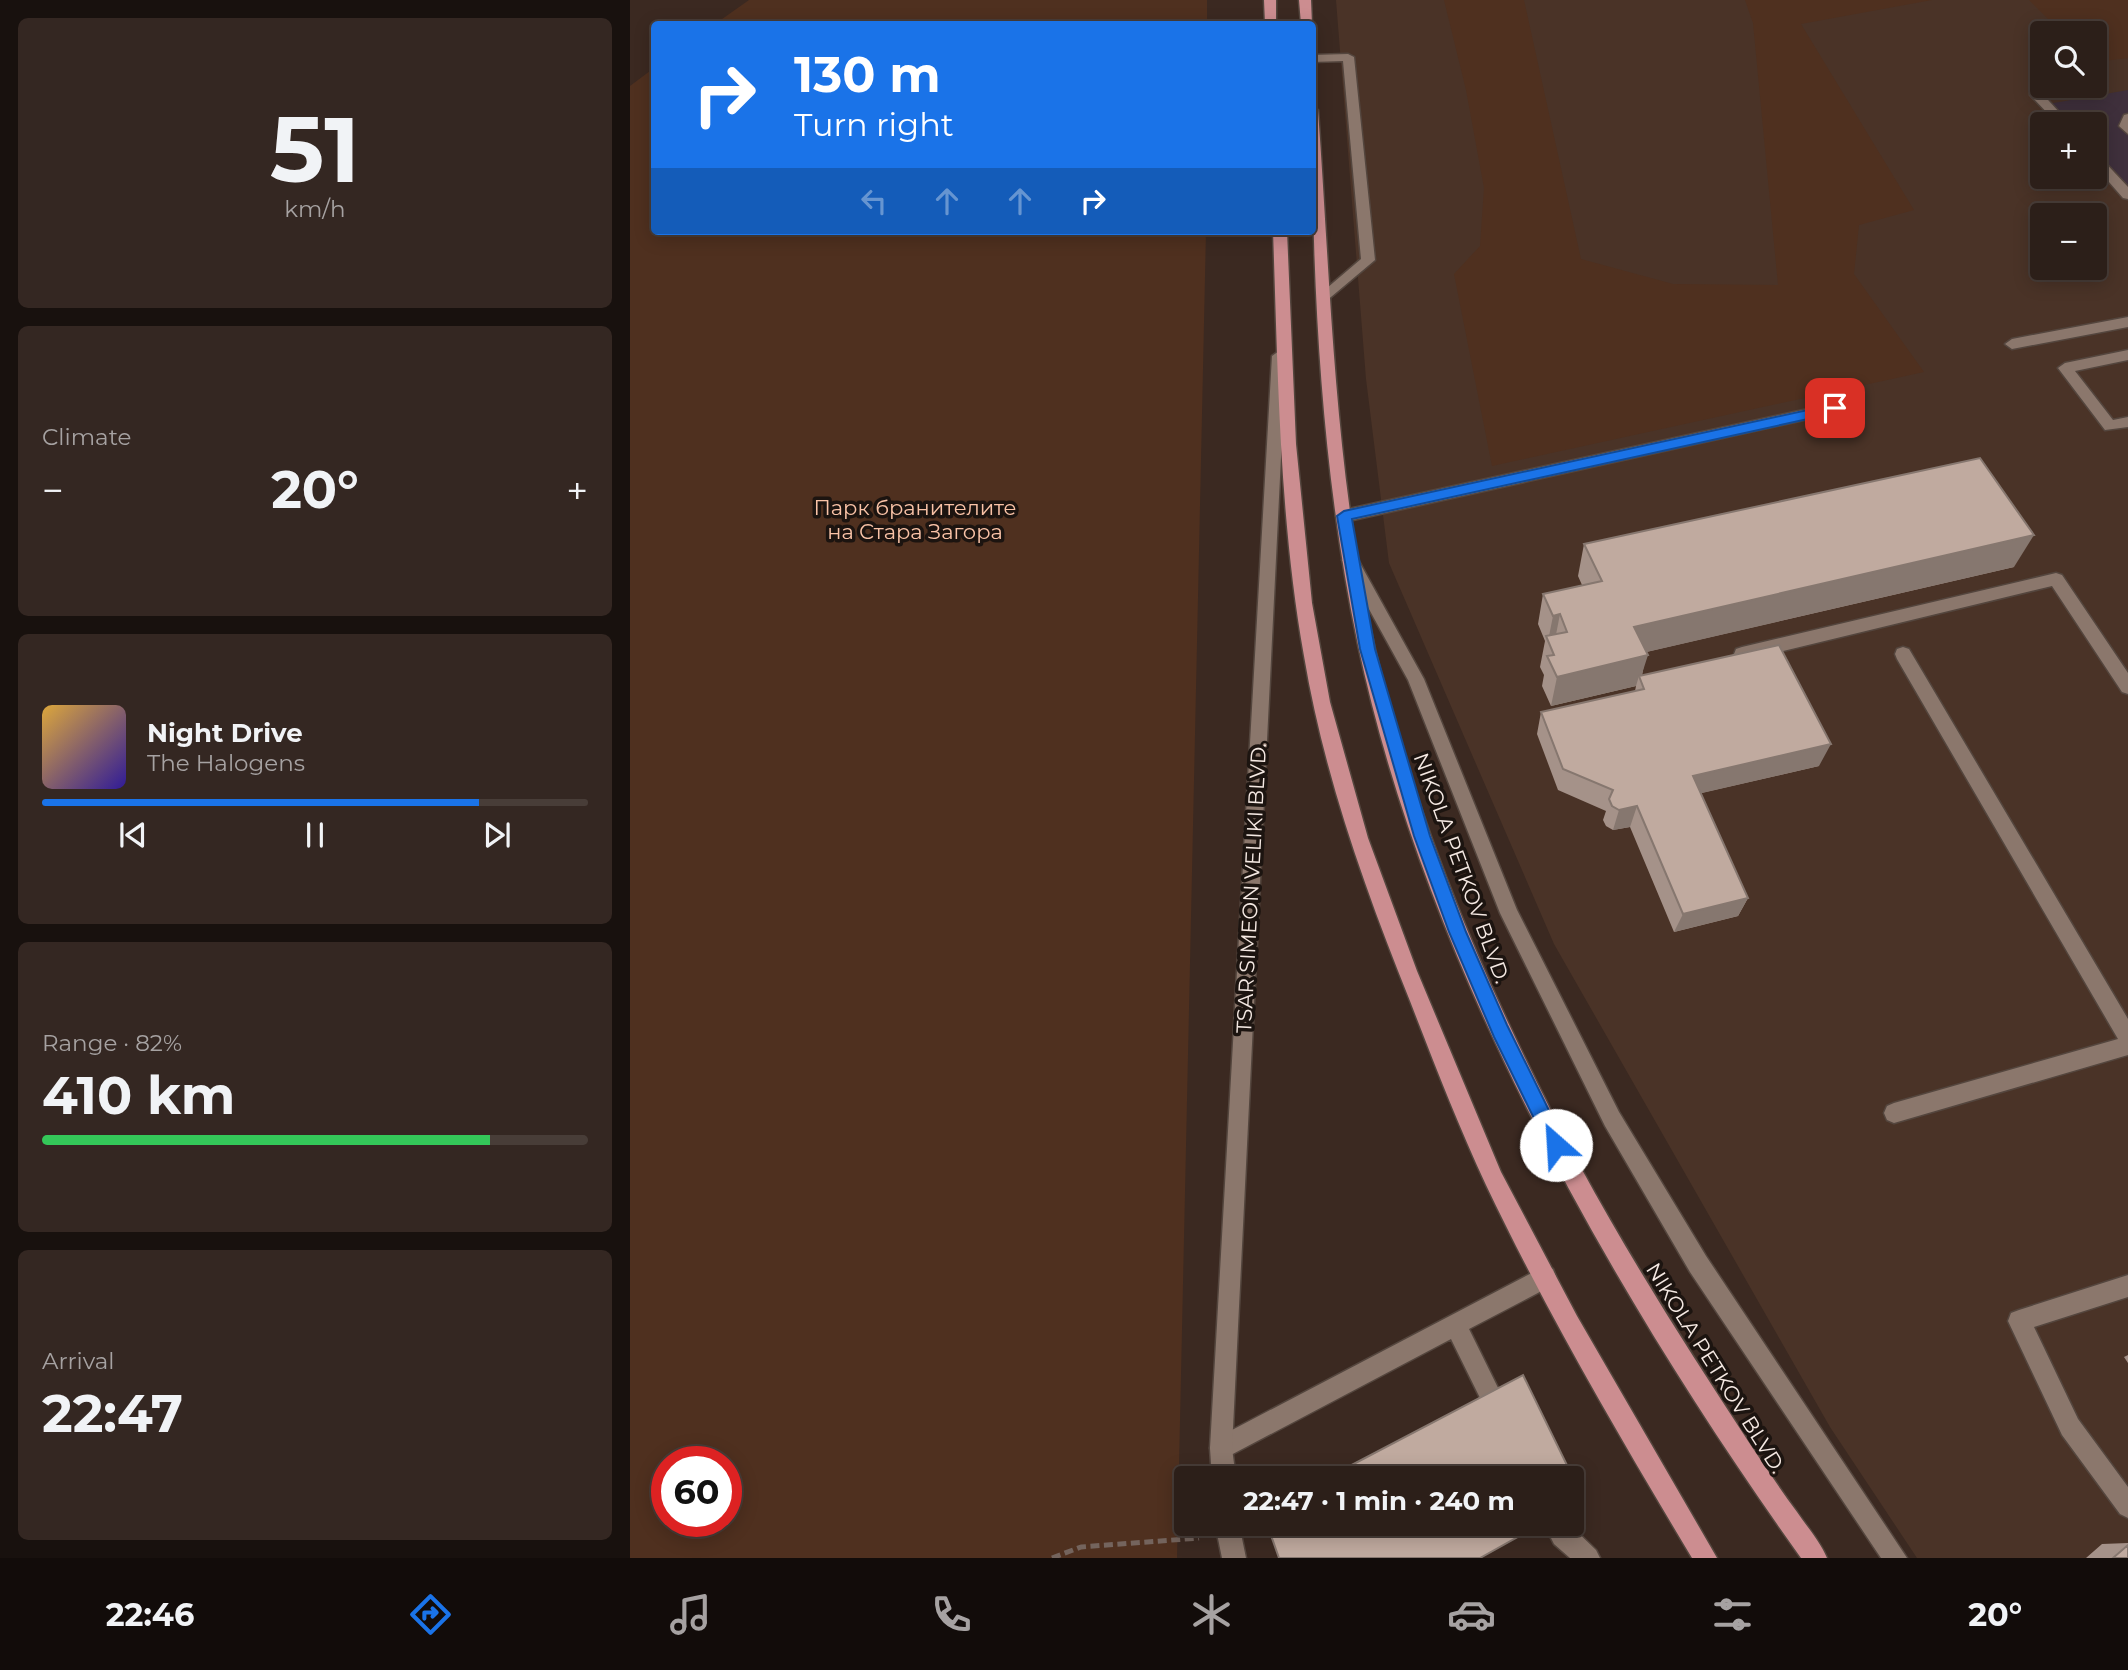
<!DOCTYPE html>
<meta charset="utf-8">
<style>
:root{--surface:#2c1f19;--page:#342722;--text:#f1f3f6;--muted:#a6a2a2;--line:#483d38;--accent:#1a73e8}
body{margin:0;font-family:Montserrat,sans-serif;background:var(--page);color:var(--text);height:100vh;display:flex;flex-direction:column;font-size:26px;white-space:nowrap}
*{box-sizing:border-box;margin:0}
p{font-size:23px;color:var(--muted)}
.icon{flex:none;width:38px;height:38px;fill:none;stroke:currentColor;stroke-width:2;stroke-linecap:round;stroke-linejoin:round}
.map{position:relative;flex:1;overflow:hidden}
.side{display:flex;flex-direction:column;gap:18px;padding:18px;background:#18110e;width:630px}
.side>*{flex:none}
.guide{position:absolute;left:21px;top:21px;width:665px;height:214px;border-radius:7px;box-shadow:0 4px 18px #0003,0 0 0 2px var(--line);background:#1a73e8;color:#fff;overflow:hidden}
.fabs{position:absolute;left:1400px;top:21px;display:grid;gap:14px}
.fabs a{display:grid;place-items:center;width:77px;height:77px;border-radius:7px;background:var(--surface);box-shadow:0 4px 18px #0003,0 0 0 2px var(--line);font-size:35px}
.speed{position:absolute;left:21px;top:1446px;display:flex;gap:14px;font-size:35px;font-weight:700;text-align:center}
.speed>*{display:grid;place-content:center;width:91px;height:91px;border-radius:50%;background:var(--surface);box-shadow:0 4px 18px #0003,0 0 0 2px var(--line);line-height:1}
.speed .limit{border:10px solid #d22;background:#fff;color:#111}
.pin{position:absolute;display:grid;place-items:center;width:60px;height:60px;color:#fff;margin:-30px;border-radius:14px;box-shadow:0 4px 10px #0006}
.me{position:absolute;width:77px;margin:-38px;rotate:334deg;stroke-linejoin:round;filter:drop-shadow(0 0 5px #0008)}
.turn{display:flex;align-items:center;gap:24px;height:147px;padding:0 28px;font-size:32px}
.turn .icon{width:91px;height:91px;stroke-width:2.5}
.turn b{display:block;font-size:49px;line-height:60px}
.lanes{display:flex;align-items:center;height:66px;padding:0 28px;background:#0003;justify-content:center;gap:35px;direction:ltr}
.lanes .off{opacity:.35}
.big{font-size:52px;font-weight:700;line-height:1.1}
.side .card{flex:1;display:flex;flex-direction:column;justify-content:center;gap:10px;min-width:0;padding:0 24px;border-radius:10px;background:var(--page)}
.side .dial{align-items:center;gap:0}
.dial b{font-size:91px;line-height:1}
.song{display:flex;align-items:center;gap:21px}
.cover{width:84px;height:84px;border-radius:10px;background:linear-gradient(135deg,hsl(40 70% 55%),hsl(250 70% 35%))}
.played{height:7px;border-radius:4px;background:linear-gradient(90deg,var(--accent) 80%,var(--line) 80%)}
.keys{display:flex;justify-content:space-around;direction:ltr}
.heat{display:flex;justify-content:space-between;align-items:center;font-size:38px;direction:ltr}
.charge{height:10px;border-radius:5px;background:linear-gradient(90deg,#34c759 82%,var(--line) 0)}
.trip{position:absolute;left:544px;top:1466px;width:410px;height:70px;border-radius:7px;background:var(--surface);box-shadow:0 4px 18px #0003,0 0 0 2px var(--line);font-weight:700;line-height:70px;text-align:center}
.menu{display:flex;height:112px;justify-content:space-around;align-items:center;background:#120c0a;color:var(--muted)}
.menu .icon{width:49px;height:49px}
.menu .on{color:var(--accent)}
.menu b{font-size:32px;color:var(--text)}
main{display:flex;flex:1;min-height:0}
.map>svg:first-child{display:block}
.built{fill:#4a3327;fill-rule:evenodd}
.industrial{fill:#3f303c}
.green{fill:#4f301f;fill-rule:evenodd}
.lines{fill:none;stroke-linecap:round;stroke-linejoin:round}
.service-casing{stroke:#54463e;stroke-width:3}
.minor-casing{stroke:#54463e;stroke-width:3}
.primary-casing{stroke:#54463e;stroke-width:3}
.path{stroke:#74645d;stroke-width:5;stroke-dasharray:9 4.5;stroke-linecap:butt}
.service{fill:#8b776c;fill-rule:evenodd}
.minor{fill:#8b776c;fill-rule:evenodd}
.primary{fill:#cc8d90;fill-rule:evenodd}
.wall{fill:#a59289}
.shaded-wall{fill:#86776f}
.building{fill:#c0aa9f;stroke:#86776f;stroke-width:2}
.route{fill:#1a73e8;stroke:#114b97;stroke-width:2}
.labels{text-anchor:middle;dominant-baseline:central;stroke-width:7;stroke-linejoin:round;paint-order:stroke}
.park-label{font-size:21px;fill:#fac3a7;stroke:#1c1410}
.street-label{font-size:21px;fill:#f5e9e3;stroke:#1c1410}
</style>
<main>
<section class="side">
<div class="card dial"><b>51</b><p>km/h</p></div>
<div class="card"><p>Climate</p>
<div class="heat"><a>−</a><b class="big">20°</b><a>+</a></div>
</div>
<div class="card">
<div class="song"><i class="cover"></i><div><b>Night Drive</b><p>The Halogens</p></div></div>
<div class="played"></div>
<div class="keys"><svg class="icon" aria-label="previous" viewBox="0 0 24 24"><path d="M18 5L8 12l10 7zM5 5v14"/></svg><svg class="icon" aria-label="pause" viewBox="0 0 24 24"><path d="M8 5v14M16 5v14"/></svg><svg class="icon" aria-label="next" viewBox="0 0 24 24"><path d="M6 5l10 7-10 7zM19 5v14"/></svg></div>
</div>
<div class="card"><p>Range · 82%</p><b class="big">410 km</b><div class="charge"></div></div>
<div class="card"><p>Arrival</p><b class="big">22:47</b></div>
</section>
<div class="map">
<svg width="1498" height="1558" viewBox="0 0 1498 1558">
<rect width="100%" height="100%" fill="#3b2921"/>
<path class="built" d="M 706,0 L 1498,0 L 1498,1558 L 1287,1558 L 1200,1427 L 924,944 L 759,563 L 736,379 ZM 1412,33 L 1465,33 L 1465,86 L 1412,86 ZM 1412,124 L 1465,124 L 1465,177 L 1412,177 ZM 1412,215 L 1465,215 L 1465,268 L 1412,268 Z"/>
<path class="industrial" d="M 1498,90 L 1498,194 L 1465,157 L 1465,124 L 1436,124 L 1418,104 Z"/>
<path class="green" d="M 119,0 L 577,0 L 577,24 L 85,24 Z
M 814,0 L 894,0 L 951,259 L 1043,284 L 1148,285 L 1123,23 L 1115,0 L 1302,0 L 1171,24 L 1284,210 L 1229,225 L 1224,274 L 1294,372 L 862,466 L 824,274 L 850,246 L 854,188 L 836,90 Z
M 1399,0 L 1498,0 L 1498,58 L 1465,62 L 1465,33 L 1432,33 Z
M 24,68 L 24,231 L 576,231 L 547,1558 L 0,1558 L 0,86 ZM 37,1461 L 96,1461 L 96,1521 L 37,1521 Z"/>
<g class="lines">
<g class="service-casing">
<path id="service" d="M 718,54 L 724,57 L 745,260 L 695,302 L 690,300 L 690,294 L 731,259 L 713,61 L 682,62 L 682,55 Z
M 1498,114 L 1498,134 L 1489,126 L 1494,115 Z
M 1498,317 L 1498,327 L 1382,349 L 1375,344 L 1382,339 Z
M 1498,350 L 1498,360 L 1445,371 L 1483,420 L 1498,417 L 1498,427 L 1475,430 L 1428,368 L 1435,363 Z
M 1205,403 L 1210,404 L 1212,408 L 1210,412 L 714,522 L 706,516 L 714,510 Z
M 720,554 L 726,556 L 794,679 L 887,910 L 989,1112 L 1076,1256 L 1277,1558 L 1251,1558 L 1060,1272 L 975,1126 L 870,913 L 778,680 L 712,560 Z
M 1426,573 L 1432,575 L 1498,673 L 1498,694 L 1492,692 L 1422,586 L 1112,661 L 1106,659 L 1104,654 L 1106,649 L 1112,647 Z
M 1273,647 L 1279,649 L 1498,1019 L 1498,1055 L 1264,1123 L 1257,1120 L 1254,1113 L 1257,1106 L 1264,1103 L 1488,1039 L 1267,659 L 1265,654 L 1267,649 Z
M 915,1266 L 923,1269 L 926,1277 L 923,1285 L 839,1329 L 872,1396 L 869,1404 L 861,1407 L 853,1404 L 821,1339 L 599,1456 L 591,1459 L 583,1456 L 580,1448 L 583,1440 Z
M 1498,1275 L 1498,1297 L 1404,1327 L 1448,1419 L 1498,1487 L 1498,1518 L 1490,1514 L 1432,1435 L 1378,1321 L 1381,1313 L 1389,1310 Z
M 914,1524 L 939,1524 L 966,1550 L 970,1558 L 940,1558 L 924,1544 Z"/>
</g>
<g class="minor-casing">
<path id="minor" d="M 1400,89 L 1408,89 L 1440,124 L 1428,124 L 1400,95 Z
M 1465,155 L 1469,156 L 1498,187 L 1498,199 L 1493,198 L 1465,166 Z
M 649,351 L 656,356 L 602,1448 L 606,1479 L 582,1479 L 580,1448 L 642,356 Z
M 585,1524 L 609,1524 L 616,1558 L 592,1558 Z"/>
</g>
<g class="primary-casing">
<path id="primary" d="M 634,0 L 646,0 L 646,24 L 635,24 Z
M 669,0 L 681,0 L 682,24 L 671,24 Z
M 682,107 L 688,110 C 701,289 704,473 745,649 C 788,831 862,1001 950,1166 C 1001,1260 1059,1351 1118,1441 C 1134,1465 1150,1489 1167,1512 C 1177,1527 1190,1541 1197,1558 L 1171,1558 C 982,1293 796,966 728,645 C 691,469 682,286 682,107 Z
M 643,231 L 657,231 L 666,444 L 682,603 L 700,702 L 738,838 L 787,971 L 871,1172 L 947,1316 L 1087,1558 L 1062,1558 C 989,1436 917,1313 856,1185 C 828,1125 804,1063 780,1001 C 735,889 694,775 674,656 C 649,516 648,373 643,231 Z"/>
</g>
<path class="path" d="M 422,1558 L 451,1547 L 569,1538"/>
<use href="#service" class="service"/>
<use href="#minor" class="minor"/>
<use href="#primary" class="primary"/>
</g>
<path class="wall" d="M 954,544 L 1384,567 L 1016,652 L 1012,676 L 1189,766 L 1071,793 L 1118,898 L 1108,916 L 1044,932 L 1000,827 L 983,830 L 976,826 L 973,820 L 976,811 L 928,790 L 907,734 L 911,712 L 1005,691 L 1006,686 L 921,706 L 912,686 L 914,675 L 910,667 L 915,641 L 908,624 L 913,594 L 952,585 L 948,576 Z
M 1498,1355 L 1498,1363 L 1494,1357 Z
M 1498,1543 L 1498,1558 L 1456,1558 L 1472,1544 Z"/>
<path class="shaded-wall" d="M 1404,535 L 1384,567 L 995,657 L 1004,627 Z
M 930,614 L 924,645 L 918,641 L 923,616 Z
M 1018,655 L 1010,680 L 1009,676 L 1006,686 L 921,706 L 927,677 Z
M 1201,744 L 1189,766 L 1055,797 L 1063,776 Z
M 1007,806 L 1000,827 L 983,830 L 989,810 Z
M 1118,898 L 1108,916 L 1044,932 L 1053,914 Z"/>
<path class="building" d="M 1350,458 L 1404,535 L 1004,627 L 1018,655 L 927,677 L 917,656 L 924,655 L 916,636 L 937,632 L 930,614 L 923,616 L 913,594 L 972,581 L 954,544 Z
M 1149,645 L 1201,744 L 1063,776 L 1118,898 L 1053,914 L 1007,806 L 989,810 L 982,806 L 979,799 L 983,790 L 933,769 L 911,712 L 1014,689 L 1009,676 Z
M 893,1375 L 954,1500 L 942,1507 L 942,1479 L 695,1479 Z
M 637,1524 L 911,1524 L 850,1558 L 649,1558 Z
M 1498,1545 L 1498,1558 L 1483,1558 Z"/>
<path class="route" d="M 1205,404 L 1211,408 L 1210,412 L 722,519 L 745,649 L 800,836 L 836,932 L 877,1025 L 936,1145 L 933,1151 L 926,1154 L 920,1151 L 864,1037 L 819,932 L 784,836 L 730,649 L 707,516 L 714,511 Z"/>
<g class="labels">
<g class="park-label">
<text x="285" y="507">Парк бранителите<tspan x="285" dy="24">на Стара Загора</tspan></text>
</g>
<g class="street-label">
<text transform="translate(832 868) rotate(70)">NIKOLA PETKOV BLVD.</text>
<text transform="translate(621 888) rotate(-87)">TSAR SIMEON VELIKI BLVD.</text>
<text transform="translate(1086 1368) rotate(58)">NIKOLA PETKOV BLVD.</text>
</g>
</g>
</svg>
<div class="fabs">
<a><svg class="icon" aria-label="search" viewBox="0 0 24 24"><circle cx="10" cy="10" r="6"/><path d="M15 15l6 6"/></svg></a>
<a>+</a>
<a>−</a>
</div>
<div class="speed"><div class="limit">60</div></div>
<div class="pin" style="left:1205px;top:408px;background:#d93025"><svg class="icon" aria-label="arrive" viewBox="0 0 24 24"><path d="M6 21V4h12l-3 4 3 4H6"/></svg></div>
<svg class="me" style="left:926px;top:1145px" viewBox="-20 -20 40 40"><circle r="19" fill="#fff"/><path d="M0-13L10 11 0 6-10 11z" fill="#1a73e8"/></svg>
<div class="trip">22:47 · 1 min · 240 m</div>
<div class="guide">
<div class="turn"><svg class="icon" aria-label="right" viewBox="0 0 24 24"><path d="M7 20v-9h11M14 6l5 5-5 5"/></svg><div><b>130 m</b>Turn right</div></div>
<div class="lanes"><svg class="icon off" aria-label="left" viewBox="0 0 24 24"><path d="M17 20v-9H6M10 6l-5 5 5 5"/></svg><svg class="icon off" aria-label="ahead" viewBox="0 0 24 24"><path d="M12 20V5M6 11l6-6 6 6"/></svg><svg class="icon off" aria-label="ahead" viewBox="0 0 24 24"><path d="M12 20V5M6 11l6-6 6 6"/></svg><svg class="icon" aria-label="right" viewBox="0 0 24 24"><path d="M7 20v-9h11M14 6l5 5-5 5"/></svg></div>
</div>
</div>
</main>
<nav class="menu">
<b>22:46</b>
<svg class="icon on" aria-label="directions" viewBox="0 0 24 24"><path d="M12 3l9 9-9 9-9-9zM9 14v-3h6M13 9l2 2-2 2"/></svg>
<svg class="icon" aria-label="music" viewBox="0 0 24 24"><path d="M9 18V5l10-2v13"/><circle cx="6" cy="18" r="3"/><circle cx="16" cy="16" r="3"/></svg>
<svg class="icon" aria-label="phone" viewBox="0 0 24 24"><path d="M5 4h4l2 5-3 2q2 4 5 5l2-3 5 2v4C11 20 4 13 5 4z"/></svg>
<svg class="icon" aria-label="climate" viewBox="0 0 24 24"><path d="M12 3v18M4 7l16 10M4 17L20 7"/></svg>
<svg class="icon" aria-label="car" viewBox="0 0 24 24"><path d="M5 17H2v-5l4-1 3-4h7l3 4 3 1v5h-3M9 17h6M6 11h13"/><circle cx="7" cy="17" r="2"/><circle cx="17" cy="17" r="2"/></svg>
<svg class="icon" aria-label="filters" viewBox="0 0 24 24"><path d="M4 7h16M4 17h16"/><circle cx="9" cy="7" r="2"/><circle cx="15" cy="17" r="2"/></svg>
<b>20°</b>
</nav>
